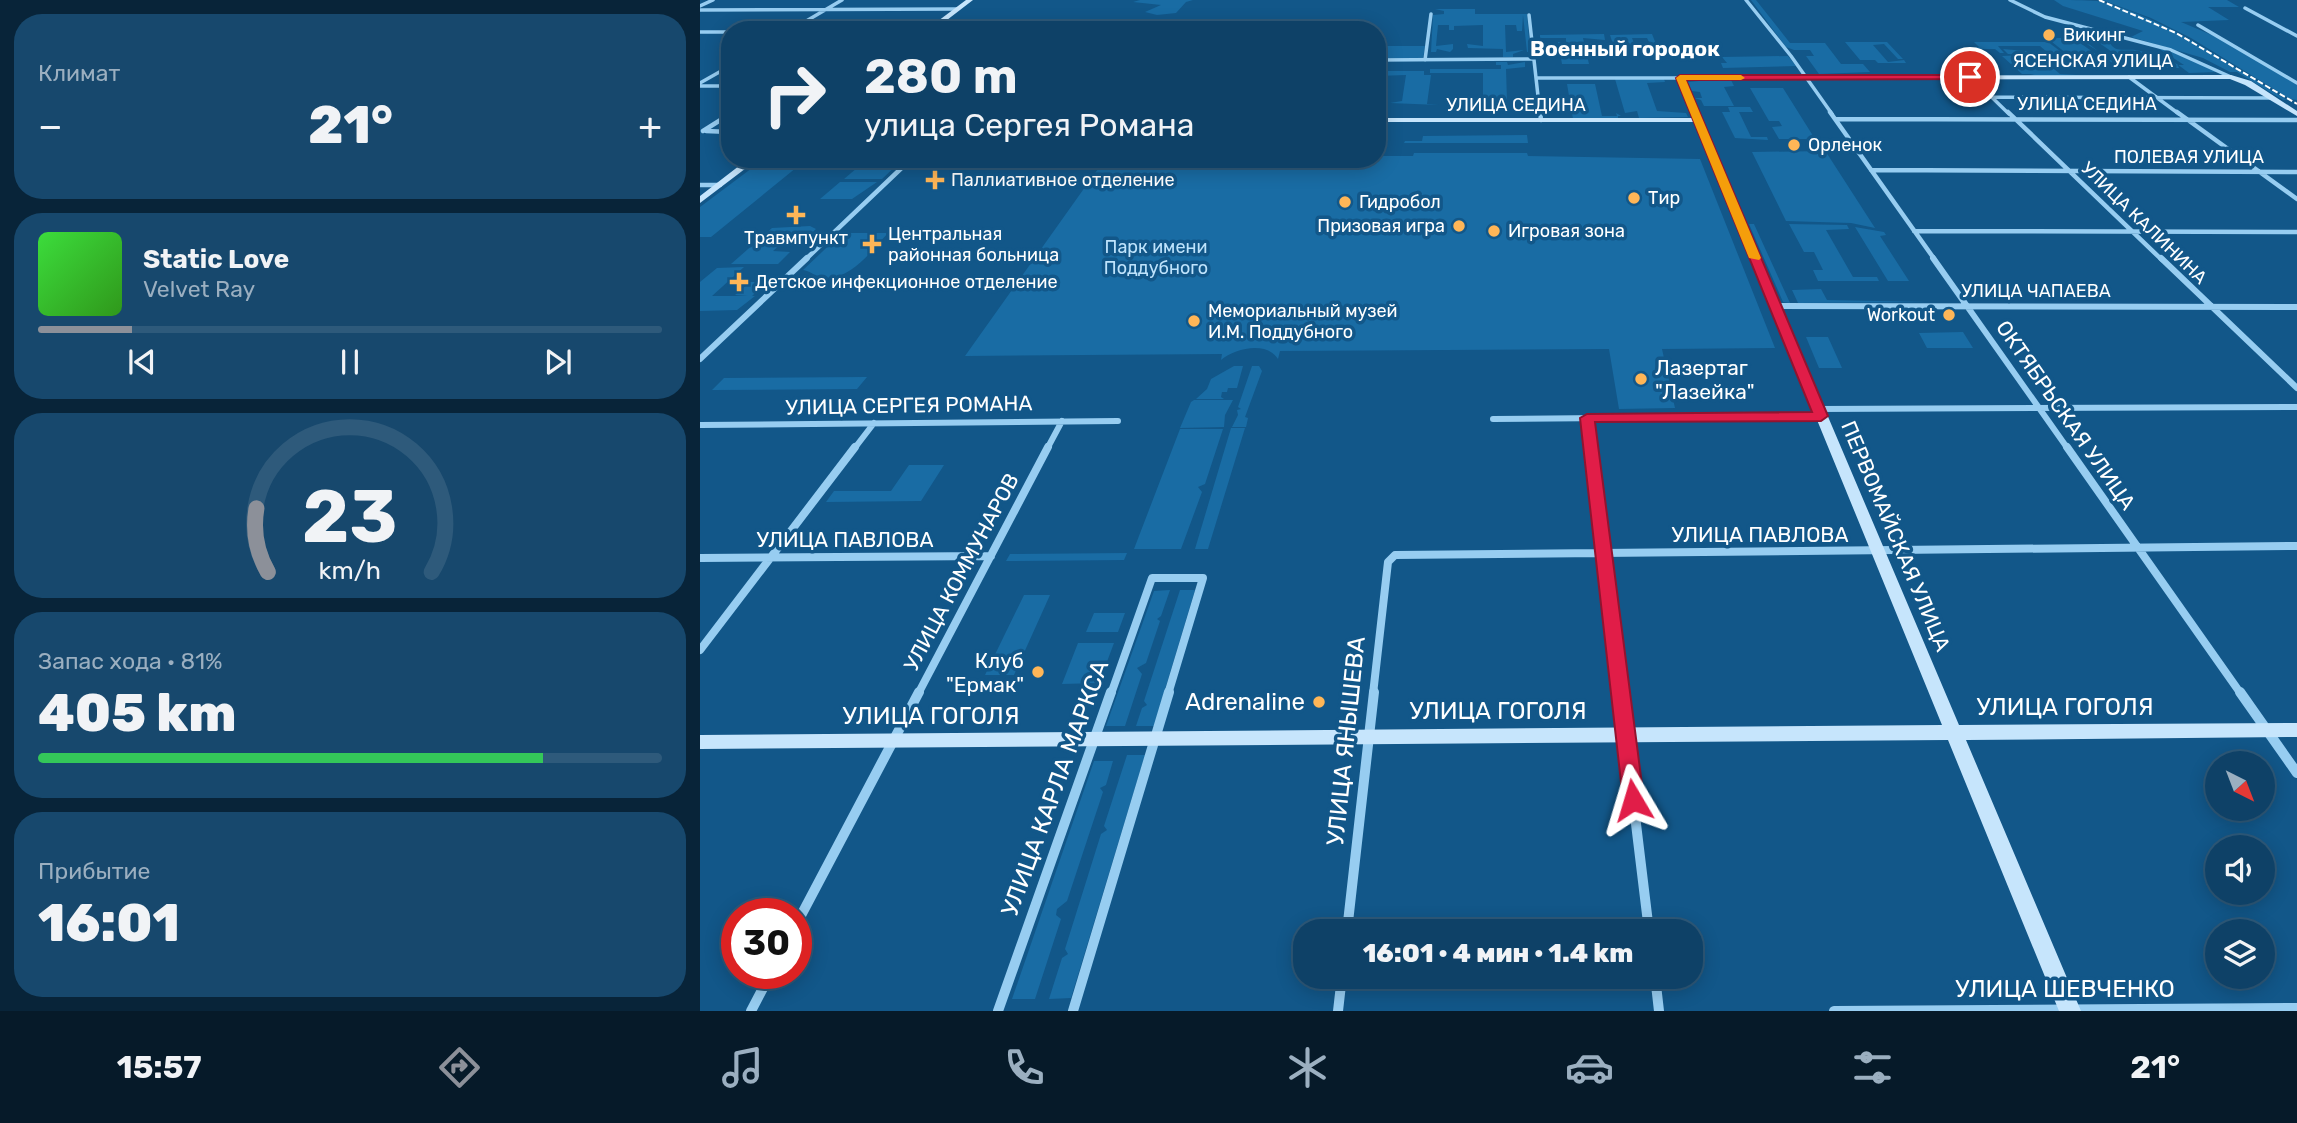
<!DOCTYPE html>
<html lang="ru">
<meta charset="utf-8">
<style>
:root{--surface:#0e4167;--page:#17486d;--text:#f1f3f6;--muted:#9bafc0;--line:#2e5a7b;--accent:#8c9099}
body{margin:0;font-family:Rubik,sans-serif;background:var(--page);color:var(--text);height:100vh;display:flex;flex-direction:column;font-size:26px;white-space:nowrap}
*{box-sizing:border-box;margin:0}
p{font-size:23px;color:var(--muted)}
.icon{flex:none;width:38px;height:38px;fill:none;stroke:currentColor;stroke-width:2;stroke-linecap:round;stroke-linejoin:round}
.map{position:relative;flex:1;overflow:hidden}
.sheet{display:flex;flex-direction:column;gap:14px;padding:14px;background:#082439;width:700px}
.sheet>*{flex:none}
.hud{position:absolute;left:21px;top:21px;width:665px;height:147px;border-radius:28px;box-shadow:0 4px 18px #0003,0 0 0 2px var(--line);background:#0e4167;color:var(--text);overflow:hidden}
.needle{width:46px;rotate:138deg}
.controls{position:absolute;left:1505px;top:751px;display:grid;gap:14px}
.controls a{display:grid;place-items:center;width:70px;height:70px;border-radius:50%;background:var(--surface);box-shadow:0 4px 18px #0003,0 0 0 2px var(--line);font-size:35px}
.speed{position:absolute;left:21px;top:898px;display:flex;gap:14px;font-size:35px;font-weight:700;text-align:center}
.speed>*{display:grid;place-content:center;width:91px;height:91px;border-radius:50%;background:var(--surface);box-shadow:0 4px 18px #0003,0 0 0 2px var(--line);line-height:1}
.speed .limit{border:10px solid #d22;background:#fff;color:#111}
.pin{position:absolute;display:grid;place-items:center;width:60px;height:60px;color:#fff;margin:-30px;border:4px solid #fff;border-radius:50%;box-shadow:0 2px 7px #0007}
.me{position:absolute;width:77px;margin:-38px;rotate:353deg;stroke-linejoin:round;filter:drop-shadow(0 0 5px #0008)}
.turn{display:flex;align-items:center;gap:24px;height:147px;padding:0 28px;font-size:32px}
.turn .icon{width:91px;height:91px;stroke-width:2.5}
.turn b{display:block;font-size:49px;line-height:60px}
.big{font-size:52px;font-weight:800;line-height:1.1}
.sheet .card{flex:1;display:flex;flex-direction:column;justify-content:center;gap:10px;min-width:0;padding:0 24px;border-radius:28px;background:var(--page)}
.sheet .dial{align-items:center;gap:0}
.dial svg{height:182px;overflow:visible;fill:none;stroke:var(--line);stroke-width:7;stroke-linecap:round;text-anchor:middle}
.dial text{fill:var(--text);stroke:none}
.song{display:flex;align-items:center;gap:21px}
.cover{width:84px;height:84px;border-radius:10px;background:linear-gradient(135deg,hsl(120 70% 55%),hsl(110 70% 35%))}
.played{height:7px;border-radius:4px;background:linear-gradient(90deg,var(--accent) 15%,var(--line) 15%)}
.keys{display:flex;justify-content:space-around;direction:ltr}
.heat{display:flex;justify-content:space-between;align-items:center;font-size:38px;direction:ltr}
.charge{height:10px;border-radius:5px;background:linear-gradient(90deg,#34c759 81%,var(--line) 0)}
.trip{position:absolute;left:593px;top:919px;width:410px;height:70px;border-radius:28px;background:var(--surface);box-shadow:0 4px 18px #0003,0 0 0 2px var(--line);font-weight:800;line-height:70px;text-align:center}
.tab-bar{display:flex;height:112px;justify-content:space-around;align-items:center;background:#061a29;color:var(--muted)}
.tab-bar .icon{width:49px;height:49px}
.tab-bar .on{color:var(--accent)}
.tab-bar b{font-size:32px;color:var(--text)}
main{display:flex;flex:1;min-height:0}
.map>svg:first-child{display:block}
.green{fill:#196ca4}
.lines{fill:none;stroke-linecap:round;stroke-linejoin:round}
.street-far4{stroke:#97cdf1;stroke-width:3.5}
.street-far3{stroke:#97cdf1;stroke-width:4.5}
.street-far2{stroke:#97cdf1;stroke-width:6}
.street-far1{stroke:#97cdf1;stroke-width:8}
.street{stroke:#97cdf1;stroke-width:10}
.secondary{fill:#c6e5fc;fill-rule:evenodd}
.rail{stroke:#fff;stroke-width:2;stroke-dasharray:6 2.5;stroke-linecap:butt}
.route{fill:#e11d48;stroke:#92132f;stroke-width:2}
.slow{fill:#f59e0b}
.poi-dot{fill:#ffb657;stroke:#125789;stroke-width:2.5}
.labels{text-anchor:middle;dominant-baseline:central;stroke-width:7;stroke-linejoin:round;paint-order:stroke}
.far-poi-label{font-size:18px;fill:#fff;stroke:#125789;text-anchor:start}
.far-street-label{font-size:18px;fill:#fff;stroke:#125789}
.far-park-label{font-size:18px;fill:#bee3fc;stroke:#125789}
.far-quarter-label{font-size:21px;font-weight:bold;fill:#fff;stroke:#125789}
.poi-label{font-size:21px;fill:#fff;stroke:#125789;text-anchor:start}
.street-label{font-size:21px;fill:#fff;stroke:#125789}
.near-poi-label{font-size:24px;fill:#fff;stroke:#125789;text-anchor:end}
.near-street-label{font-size:24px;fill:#fff;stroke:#125789}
</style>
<main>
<section class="sheet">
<div class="card"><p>Климат</p>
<div class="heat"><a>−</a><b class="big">21°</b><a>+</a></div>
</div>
<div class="card">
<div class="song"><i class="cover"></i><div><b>Static Love</b><p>Velvet Ray</p></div></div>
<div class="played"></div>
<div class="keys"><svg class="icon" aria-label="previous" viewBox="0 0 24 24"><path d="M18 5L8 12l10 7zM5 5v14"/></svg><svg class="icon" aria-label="pause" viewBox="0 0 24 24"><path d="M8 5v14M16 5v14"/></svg><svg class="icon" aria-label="next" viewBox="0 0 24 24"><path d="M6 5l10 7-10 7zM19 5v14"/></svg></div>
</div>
<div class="card dial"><svg viewBox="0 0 100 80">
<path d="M14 69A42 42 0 1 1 86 69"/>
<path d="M14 69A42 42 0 0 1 9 41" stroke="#8c9099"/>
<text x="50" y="56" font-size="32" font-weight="700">23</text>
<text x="50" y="72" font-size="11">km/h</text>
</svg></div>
<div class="card"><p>Запас хода · 81%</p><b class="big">405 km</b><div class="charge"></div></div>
<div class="card"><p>Прибытие</p><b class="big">16:01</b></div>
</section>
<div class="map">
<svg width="1597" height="1011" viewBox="0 0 1597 1011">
<rect width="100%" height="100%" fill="#125789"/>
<path class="green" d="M 440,0 L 493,0 L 486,2 L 476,13 L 457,15 L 445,12 L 461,5 L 433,2 Z
M 1051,0 L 1056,0 L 1090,43 L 1125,43 L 1141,64 L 1163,64 L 1170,72 L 1119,74 L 1106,56 L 1114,56 L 1110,50 L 1094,50 L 1086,47 Z
M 1354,0 C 1368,0 1384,0 1397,1 C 1466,17 1528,64 1587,100 L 1583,100 L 1537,72 L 1530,72 L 1503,58 L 1431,37 L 1443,31 L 1363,6 Z
M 1402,0 L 1527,0 L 1539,7 L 1508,7 L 1529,20 L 1481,22 L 1519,38 L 1597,85 L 1597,100 L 1590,99 L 1491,38 L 1451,18 Z
M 735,9 L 775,9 L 775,14 L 827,14 L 830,52 L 827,52 L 823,15 L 822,31 L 817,31 L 816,25 L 805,25 L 806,52 L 824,50 L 813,54 L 813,57 L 803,57 L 803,49 L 768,48 L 767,44 L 783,46 L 783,25 L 754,26 L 754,30 L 749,30 L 749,25 L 738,25 L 736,46 L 753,44 L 753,49 L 750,52 L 737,49 L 736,52 L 731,52 L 733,15 L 744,14 L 744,11 Z
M 904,34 L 905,40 L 883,38 L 889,64 L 862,64 L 858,42 L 866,42 L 866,38 L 840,38 L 840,35 Z
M 952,34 L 956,44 L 950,44 L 947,38 L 932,38 L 939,56 L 917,57 L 910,35 Z
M 1347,38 L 1373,38 L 1410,64 L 1381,65 Z
M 1377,38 L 1408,38 L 1414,42 L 1410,43 C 1416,55 1430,46 1444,52 C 1449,55 1454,59 1458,62 L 1471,60 L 1478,65 L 1484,65 L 1458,48 L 1493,58 L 1517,72 L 1489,73 L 1477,64 L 1479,68 L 1420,68 L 1408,60 L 1425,61 L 1395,40 L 1385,41 L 1398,51 Z
M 1145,42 L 1187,42 L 1203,59 L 1198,59 L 1184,44 L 1173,45 L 1188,62 L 1204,60 L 1206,63 L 1178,63 L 1175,60 L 1160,60 Z
M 1274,42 L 1348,42 L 1368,57 L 1339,56 L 1360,74 L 1393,76 L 1325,76 L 1335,74 L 1322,74 L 1302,56 L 1325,55 L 1308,54 L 1303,49 L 1348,53 L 1340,46 L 1298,46 L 1304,53 L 1300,53 L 1295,49 L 1277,49 L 1275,47 L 1279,47 Z
M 677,46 L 725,46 L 723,59 L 677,60 Z
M 1088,56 L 1096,66 L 1023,68 L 1021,63 L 1027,63 L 1022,57 Z
M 796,62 L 807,62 L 808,65 L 825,62 L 825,67 L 806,69 L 807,101 L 783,101 L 783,73 L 730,73 L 730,69 L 801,69 L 801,65 L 796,65 Z
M 677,71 L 724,71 L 724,75 L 731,75 L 727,104 L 739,105 L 690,103 L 702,101 L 706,75 L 677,76 Z
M 1030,78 L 1034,86 L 1024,87 L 1034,106 L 1004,106 L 1001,100 L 994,98 L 1002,98 L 1000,92 L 992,91 L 988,82 Z
M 915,79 L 964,79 L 965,82 L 947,83 L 957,111 L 986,113 L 988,117 L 939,118 L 937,111 L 925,113 Z
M 867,84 L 895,84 L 902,116 L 917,116 L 916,113 L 921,116 L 918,116 L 918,119 L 873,119 Z
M 1050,88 L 1083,88 L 1115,139 L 1079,139 L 1072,127 L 1082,126 L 1079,121 L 1069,121 Z
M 1028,107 L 1050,107 L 1053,112 L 1039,112 L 1051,137 L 1067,137 L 1068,140 L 1035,138 L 1022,112 L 1030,112 Z
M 827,135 L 828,143 L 704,143 L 705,141 L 722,141 L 723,136 Z
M 1126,151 L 1126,152 L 1175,228 L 1151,223 L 1086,221 L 1052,152 Z
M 714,153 L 827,153 L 828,156 L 1000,159 L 1075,348 L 962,349 L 975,408 L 919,409 L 909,349 L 580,351 L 578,359 C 567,341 535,348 521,360 L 522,354 L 265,356 L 405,159 L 677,159 L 677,156 L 713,156 Z
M 64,159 L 107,159 L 11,237 L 0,237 L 0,207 Z
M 201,161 L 182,179 L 144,179 L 164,162 Z
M 140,182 L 177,182 L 152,199 L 120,199 Z
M 1049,224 L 1054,224 L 1090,303 L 1083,302 Z
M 1089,224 L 1147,225 L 1149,229 L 1126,230 L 1153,277 L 1177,277 L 1179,281 L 1118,281 L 1113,270 L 1123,270 L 1114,252 L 1104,252 Z
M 110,226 L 116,229 L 103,241 L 83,242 L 73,251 L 90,252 L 78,264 L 31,264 L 72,228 Z
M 1155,227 L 1184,232 L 1186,235 L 1180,236 L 1209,281 L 1188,281 Z
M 142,233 L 188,233 C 171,251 148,285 119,276 C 113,275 110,271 103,270 Z
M 44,267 L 12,296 L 48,296 L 35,295 L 50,282 L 66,282 L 52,296 L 55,296 L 37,310 L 0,311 L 0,282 L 17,268 Z
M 1121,289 L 1127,300 L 1229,302 L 1098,303 L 1092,290 Z
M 1263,332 L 1273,348 L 1227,348 L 1219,333 Z
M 1106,337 L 1128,337 L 1142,368 L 1119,368 Z
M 534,366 L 543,366 L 537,388 L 528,388 L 527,392 L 522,392 L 521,397 L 524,399 L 496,399 L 507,389 L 511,379 Z
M 552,366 L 559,366 L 562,371 L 545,417 L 548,418 L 546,427 L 532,427 L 538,415 L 537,410 L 541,409 L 538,407 Z
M 167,377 L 157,389 L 12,390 L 24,378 Z
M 494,400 L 533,400 L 525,415 L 524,427 L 480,428 L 491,402 Z
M 531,428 L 545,428 L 508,549 L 495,549 Z
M 480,429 L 523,429 L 505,484 L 498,487 L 502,492 L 481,549 L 434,549 Z
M 209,465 L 244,465 L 221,501 L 126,502 L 134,491 L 191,491 Z
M 427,553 L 424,560 L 306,561 L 310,554 Z
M 470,590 L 461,616 L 457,619 L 460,621 L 446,663 L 437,668 L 442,674 L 425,726 L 406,726 L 454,591 Z
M 480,590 L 495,590 L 454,726 L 436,726 L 442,708 L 447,705 L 444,701 Z
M 324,595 L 350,595 L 314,675 L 285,675 Z
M 394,613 L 425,613 L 418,632 L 386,632 Z
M 378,643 L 414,643 L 399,683 L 362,684 Z
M 427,755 L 445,755 L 371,998 L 349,999 L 362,958 L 368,954 L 365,949 L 401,834 L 407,830 L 404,826 Z
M 394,761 L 413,761 L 406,785 L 400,788 L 403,792 L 367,901 L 357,909 L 356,915 L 361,919 L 335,999 L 312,999 Z"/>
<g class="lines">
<path class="street-far4" d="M 1046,0 L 1091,56 L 1132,114
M 1310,0 L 1345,17 L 1471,50 L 1531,77
M 0,6 L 13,0
M 1545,8 L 1597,36
M 0,10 L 257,9
M 829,15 L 840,114
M 1498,25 L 1597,83
M 91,30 L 142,0
M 0,32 L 30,32
M 677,60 L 834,59
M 725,60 L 731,14
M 1271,77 L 1309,114
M 1429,77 L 1479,114
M 836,78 L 980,78
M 0,83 L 30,66
M 0,86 L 30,86
M 1292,97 L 1572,98"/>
<path class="street-far3" d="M 840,112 L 841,120
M 1130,112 L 1235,260
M 1308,112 L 1462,260
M 1477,112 L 1597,199
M 1135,119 L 1597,120
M 3,131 L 30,114
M 6,131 L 30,132
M 1171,170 L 1597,172
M 0,185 L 20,185
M 1214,231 L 1597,232
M 105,260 L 211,159"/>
<path class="street-far2" d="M 1233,258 L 1368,449
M 1461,258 L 1597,388
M 1075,306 L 1597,307
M 0,359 L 107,258
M 1118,409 L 1597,407
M 887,418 L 891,449
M 793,419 L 1121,416
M 0,425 L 418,421
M 154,449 L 174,423
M 347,449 L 362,421"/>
<path class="street-far1" d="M 891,447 L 920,694
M 1367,447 L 1541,694
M 0,558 L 291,556
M 0,650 L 155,447
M 218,694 L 348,447
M 411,694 L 452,578 L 503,578 L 468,694
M 673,694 L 688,562 L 695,555 L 1597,546"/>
<path class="street" d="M 920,692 L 949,931
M 1540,692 L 1597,773
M 96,925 L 219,692
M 647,931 L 674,692
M 955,976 L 959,1011
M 51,1011 L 71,973
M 298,1011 L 411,692
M 373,1011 L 469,692
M 638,1011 L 642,976
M 1134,1011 L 1597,1008"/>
<path class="secondary" d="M 266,0 L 273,0 L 234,30 L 226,30 Z
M 1531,75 L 1551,81 L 1597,111 L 1597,116 L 1545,85 L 1530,79 L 985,80 L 1259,725 L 1597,723 L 1597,737 L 1266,740 L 1381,1011 L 1359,1011 L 1248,740 L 0,749 L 0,735 L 1242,725 L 995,122 L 677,122 L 677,118 L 993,118 L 976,78 L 980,76 Z
M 48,159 L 58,159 L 0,203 L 0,196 Z"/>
<path class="rail" d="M 1399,0 L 1476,33 L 1597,104"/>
</g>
<path class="route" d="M 1270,75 L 1273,79 L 986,80 L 1128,416 L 1121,421 L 895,422 L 944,800 L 941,807 L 933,810 L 926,807 L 923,800 L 880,418 L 887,414 L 1112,412 L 976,78 L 980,75 Z"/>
<path class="slow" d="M 980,75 L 1041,75 L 1045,78 L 1041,80 L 986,80 L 1061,258 L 1059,260 L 1049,258 L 976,78 Z"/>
<g class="poi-dot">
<circle cx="1349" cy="35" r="7"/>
<circle cx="1094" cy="145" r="7"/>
<path d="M231.5 169.5h7v7h7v7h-7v7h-7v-7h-7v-7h7z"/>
<circle cx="934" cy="198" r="7"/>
<circle cx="645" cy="202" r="7"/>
<path d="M92.5 204.5h7v7h7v7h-7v7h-7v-7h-7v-7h7z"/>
<circle cx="759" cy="226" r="7"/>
<circle cx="794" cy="231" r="7"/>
<path d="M168.5 233.5h7v7h7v7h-7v7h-7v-7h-7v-7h7z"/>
<path d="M35.5 271.5h7v7h7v7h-7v7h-7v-7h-7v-7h7z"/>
<circle cx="1249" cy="315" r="7"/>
<circle cx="494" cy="321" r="7"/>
<circle cx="941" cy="379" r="7"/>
<circle cx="338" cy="672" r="7"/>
<circle cx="619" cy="702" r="7"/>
</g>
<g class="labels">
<g class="far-poi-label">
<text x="1363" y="35">Викинг</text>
<text x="1108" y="145">Орленок</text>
<text x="251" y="180">Паллиативное отделение</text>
<text x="948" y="198">Тир</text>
<text x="659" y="202">Гидробол</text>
<text x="745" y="226" text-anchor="end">Призовая игра</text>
<text x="808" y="231">Игровая зона</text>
<text x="188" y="234">Центральная<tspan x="188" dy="21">районная больница</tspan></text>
<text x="96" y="238" text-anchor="middle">Травмпункт</text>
<text x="55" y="282">Детское инфекционное отделение</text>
<text x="508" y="311">Мемориальный музей<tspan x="508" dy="21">И.М. Поддубного</tspan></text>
<text x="1235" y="315" text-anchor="end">Workout</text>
</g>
<g class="far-street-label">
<text x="1393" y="61">ЯСЕНСКАЯ УЛИЦА</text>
<text x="1387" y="104">УЛИЦА СЕДИНА</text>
<text x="816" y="105">УЛИЦА СЕДИНА</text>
<text x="1489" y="157">ПОЛЕВАЯ УЛИЦА</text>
<text transform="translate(1444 223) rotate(44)">УЛИЦА КАЛИНИНА</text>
<text x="1336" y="291">УЛИЦА ЧАПАЕВА</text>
</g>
<g class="far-park-label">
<text x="456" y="247">Парк имени<tspan x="456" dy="21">Поддубного</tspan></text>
</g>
<g class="far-quarter-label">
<text x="925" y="48">Военный городок</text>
</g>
<g class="poi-label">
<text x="955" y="367">Лазертаг<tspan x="955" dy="24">"Лазейка"</tspan></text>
<text x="324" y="660" text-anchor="end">Клуб<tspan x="324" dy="24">"Ермак"</tspan></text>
</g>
<g class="street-label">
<text transform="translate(209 405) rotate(-1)">УЛИЦА СЕРГЕЯ РОМАНА</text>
<text transform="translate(1366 415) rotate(55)">ОКТЯБРЬСКАЯ УЛИЦА</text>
<text x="1060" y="534">УЛИЦА ПАВЛОВА</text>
<text transform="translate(1196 536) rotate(67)">ПЕРВОМАЙСКАЯ УЛИЦА</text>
<text x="145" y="539">УЛИЦА ПАВЛОВА</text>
<text transform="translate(261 572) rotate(-62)">УЛИЦА КОММУНАРОВ</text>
</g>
<g class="near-poi-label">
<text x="605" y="702">Аdrenaline</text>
</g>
<g class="near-street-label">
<text x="1365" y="707">УЛИЦА ГОГОЛЯ</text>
<text x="798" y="711">УЛИЦА ГОГОЛЯ</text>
<text x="231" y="716">УЛИЦА ГОГОЛЯ</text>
<text transform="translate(646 741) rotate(-84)">УЛИЦА ЯНЫШЕВА</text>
<text transform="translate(355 788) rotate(-70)">УЛИЦА КАРЛА МАРКСА</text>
<text x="1365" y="989">УЛИЦА ШЕВЧЕНКО</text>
</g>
</g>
</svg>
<div class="controls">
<a><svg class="needle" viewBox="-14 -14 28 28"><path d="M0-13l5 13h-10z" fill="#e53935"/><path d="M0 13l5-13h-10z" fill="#9bafc0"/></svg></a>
<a><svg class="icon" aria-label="sound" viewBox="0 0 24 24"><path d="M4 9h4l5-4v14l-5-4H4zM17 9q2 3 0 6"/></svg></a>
<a><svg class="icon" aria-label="layers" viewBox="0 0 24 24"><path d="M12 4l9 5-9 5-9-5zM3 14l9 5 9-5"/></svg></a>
</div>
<div class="speed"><div class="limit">30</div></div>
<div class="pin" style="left:1270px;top:77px;background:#d93025"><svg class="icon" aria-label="arrive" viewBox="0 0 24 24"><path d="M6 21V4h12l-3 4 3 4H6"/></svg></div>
<svg class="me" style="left:933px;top:800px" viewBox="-20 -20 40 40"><path d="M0-17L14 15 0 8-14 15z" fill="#e11d48" stroke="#fff" stroke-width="4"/></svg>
<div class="trip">16:01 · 4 мин · 1.4 km</div>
<div class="hud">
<div class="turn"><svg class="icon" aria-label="right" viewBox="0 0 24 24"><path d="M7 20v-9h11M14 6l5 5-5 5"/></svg><div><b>280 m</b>улица Сергея Романа</div></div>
</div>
</div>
</main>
<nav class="tab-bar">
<b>15:57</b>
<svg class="icon on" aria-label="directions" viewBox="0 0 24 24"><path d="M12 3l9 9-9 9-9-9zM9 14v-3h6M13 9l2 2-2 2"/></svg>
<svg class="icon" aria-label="music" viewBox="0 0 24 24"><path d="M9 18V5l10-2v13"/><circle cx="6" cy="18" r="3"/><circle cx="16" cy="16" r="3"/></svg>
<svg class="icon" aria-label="phone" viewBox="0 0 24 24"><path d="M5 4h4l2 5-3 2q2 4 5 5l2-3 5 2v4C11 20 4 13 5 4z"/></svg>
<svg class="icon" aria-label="climate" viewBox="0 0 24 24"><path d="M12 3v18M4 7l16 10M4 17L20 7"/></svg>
<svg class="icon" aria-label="car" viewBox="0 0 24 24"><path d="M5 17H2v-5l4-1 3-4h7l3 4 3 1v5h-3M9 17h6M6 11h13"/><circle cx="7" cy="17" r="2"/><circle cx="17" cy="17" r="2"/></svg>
<svg class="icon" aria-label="filters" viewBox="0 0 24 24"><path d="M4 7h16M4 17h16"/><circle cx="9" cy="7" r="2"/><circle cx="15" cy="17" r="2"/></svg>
<b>21°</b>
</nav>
